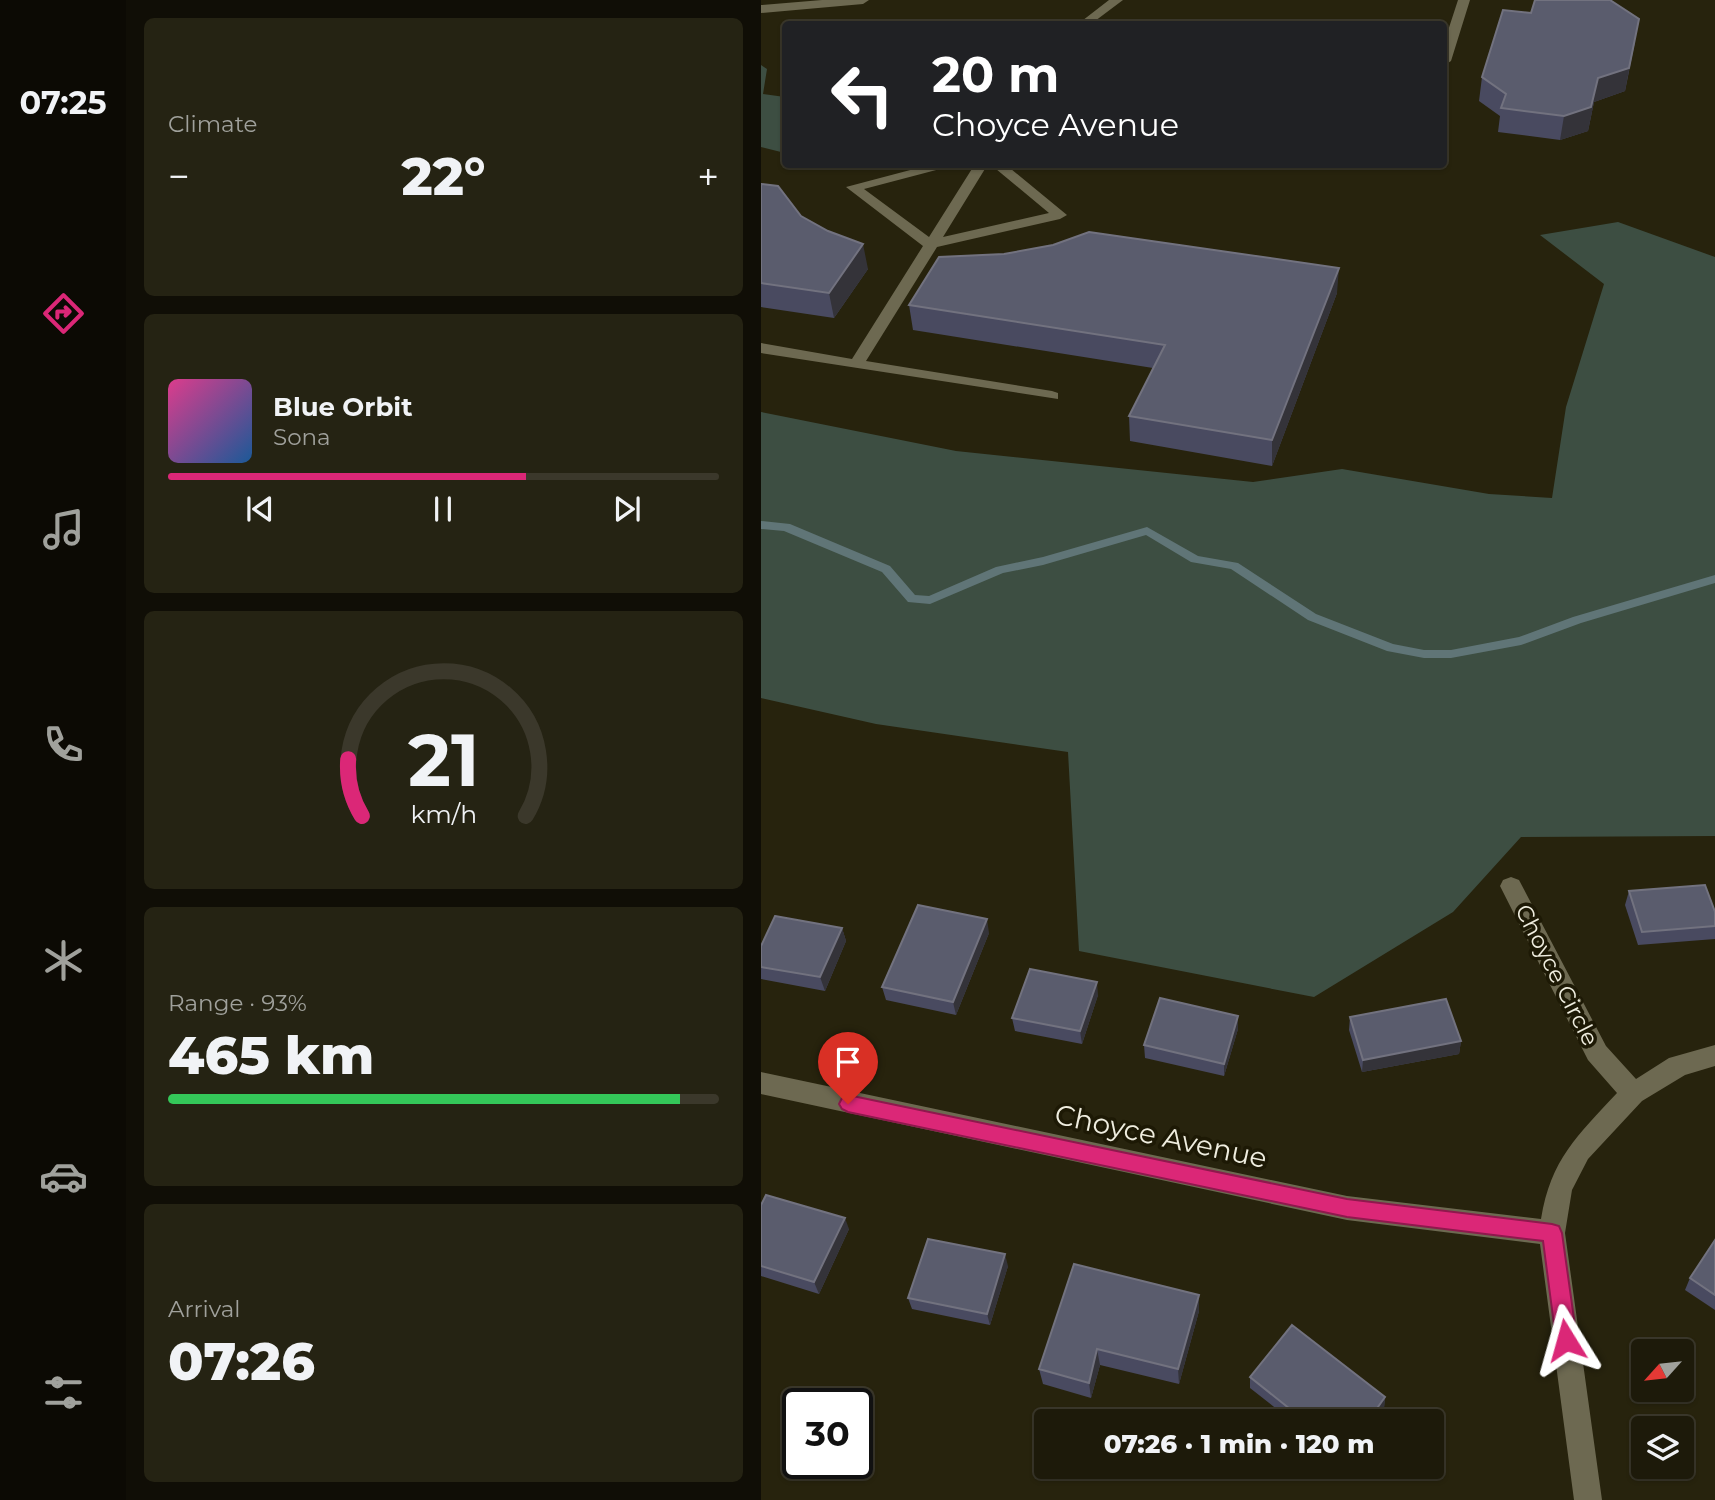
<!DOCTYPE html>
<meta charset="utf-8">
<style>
:root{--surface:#1d1a0a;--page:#252313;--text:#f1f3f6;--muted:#a0a19c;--line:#3b382b;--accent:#db2777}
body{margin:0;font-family:Montserrat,sans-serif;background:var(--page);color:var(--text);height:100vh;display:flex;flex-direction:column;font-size:26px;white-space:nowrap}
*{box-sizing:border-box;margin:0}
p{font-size:23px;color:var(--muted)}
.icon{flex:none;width:38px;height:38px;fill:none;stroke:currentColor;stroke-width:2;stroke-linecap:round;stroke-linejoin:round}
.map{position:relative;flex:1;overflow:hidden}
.panel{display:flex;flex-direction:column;gap:18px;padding:18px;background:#100e06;width:635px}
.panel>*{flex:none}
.top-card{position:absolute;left:21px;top:21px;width:665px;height:147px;border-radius:7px;box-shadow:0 2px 5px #0004,0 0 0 2px var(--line);background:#202124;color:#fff;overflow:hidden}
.needle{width:46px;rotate:243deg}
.tools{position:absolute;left:870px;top:1339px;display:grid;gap:14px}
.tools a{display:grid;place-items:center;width:63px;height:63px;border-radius:7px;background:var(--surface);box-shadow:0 2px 5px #0004,0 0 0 2px var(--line);font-size:35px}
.speed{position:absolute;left:21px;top:1388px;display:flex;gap:14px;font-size:35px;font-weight:700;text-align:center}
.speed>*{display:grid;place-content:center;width:91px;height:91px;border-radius:50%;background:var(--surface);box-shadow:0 2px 5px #0004,0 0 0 2px var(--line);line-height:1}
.speed .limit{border:4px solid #111;border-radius:10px;background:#fff;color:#111}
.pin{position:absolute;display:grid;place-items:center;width:60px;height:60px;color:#fff;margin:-72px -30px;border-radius:50% 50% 50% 0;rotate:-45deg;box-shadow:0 0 7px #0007}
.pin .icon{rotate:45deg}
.me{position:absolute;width:77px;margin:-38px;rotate:352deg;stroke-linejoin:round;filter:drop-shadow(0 0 5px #0008)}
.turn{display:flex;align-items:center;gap:24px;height:147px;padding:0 35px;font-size:32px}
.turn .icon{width:91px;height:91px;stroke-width:2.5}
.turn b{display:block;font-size:49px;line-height:60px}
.big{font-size:52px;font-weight:800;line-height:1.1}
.panel .widget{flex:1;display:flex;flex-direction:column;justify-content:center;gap:10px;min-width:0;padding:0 24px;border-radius:10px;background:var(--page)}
.panel .dial{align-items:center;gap:0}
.dial svg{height:182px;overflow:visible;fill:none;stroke:var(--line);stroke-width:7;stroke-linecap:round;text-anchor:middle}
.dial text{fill:var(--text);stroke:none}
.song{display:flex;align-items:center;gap:21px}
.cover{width:84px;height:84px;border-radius:10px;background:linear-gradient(135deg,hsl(330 70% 55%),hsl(210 70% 35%))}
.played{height:7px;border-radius:4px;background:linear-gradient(90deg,var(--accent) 65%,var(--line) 65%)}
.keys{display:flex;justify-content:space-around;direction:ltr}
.heat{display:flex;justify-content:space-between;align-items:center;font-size:38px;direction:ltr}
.charge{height:10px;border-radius:5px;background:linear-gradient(90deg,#34c759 93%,var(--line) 0)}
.trip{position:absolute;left:273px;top:1409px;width:410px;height:70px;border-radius:7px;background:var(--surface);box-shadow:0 2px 5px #0004,0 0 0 2px var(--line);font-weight:800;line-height:70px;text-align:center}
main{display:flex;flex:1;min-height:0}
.tab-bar{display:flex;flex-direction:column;width:126px;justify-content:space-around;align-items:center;background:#0c0a04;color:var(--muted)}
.tab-bar .icon{width:49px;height:49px}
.tab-bar .on{color:var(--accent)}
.tab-bar b{font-size:32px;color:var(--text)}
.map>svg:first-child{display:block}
.green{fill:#3d4e42}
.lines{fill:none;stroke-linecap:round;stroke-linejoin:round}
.stream{fill:#607577;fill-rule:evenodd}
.lane{fill:#6d6951;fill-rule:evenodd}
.street{fill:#6d6951;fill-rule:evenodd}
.wall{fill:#494a60}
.shaded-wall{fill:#343339}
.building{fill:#5a5c6d;stroke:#72727f;stroke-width:2}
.route{fill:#db2777;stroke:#8e194d;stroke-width:2}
.labels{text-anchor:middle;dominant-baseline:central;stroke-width:7;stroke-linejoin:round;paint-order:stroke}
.street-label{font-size:23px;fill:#efeddf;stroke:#1d1905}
.near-street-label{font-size:28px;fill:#efeddf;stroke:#1d1905}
</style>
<main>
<nav class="tab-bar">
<b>07:25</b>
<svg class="icon on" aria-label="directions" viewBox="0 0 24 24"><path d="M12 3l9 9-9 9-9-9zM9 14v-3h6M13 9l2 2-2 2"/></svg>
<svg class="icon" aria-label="music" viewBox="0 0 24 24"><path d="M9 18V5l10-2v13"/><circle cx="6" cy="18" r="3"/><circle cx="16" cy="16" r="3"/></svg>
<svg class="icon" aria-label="phone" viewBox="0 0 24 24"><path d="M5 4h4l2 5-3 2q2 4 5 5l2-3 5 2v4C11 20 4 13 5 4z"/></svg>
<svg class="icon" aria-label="climate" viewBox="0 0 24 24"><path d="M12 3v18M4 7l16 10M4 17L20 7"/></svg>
<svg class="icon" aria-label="car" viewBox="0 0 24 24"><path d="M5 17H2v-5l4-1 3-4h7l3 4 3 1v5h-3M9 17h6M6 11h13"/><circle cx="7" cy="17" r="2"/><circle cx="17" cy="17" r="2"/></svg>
<svg class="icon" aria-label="filters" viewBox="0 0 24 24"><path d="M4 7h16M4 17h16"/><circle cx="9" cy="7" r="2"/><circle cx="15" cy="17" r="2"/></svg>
</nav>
<section class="panel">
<div class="widget"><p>Climate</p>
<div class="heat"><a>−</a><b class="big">22°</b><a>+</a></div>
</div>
<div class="widget">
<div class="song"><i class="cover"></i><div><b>Blue Orbit</b><p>Sona</p></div></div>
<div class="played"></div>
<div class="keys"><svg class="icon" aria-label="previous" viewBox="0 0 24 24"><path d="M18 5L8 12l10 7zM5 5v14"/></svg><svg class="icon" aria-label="pause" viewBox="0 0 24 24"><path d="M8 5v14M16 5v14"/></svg><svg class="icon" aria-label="next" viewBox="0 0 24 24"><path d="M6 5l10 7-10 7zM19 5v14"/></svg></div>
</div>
<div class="widget dial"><svg viewBox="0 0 100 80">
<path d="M14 69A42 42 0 1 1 86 69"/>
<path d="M14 69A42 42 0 0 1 8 44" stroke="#db2777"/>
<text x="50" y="56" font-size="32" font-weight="700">21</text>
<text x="50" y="72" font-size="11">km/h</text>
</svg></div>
<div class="widget"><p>Range · 93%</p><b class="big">465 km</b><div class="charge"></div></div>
<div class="widget"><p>Arrival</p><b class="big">07:26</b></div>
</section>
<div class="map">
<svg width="954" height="1500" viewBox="0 0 954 1500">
<rect width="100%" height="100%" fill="#27230d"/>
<path class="green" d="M 0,65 L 6,69 L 2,94 L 24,97 L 24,153 L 0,147 Z
M 857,222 L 954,257 L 954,836 L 760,837 L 692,912 L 553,997 L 318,951 L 307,752 L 115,724 L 0,698 L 0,412 L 195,451 L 492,482 L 581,469 L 728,494 L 791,498 L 805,407 L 843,284 L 779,235 Z"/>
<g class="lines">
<path class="stream" d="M 0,521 L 29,524 L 129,566 L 154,595 L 168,596 L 235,567 L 282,557 L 386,527 L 437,556 L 477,563 L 555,614 L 632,644 L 663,650 L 690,650 L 758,637 L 812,617 L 954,575 L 954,583 L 820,623 L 760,645 L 690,658 L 663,658 L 626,651 L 547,620 L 470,569 L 430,562 L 385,535 L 282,565 L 242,573 L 169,604 L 147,602 L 121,572 L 23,531 L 0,529 Z"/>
<path class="lane" d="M 61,0 L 108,0 L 102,4 L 0,13 L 0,5 Z
M 348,0 L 362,0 L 330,24 L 317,24 Z
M 697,0 L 709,0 L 690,61 L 684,65 L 682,46 Z
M 172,164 L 198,164 L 103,189 L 168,237 L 214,164 L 227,164 L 182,237 L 288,213 L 229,164 L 244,164 L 306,215 L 299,219 L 176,247 L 105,361 L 291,391 L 297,393 L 297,399 L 0,353 L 0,343 L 91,359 L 162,246 L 85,187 Z"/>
<path class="street" d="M 750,877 L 758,880 L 845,1046 L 875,1079 L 908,1058 L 954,1045 L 954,1066 L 924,1075 L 881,1101 L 827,1159 L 811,1190 L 804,1233 L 841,1500 L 813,1500 L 779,1244 L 586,1220 L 0,1094 L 0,1072 L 586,1196 L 780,1219 C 790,1159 816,1136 856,1093 L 827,1060 L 739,886 L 742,880 Z"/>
</g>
<path class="wall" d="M 874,42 L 864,91 L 833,102 L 827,131 L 799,140 L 737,132 L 739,116 L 718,101 L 721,77 Z
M 0,184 L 107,269 L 73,318 L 0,307 Z
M 576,293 L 511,466 L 369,441 L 368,416 L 392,368 L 152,330 L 148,305 Z
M 868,891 L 954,912 L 954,939 L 877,945 L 864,905 Z
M 81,928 L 85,941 L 64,991 L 0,979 L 0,946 Z
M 228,933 L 195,1015 L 125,1000 L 121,987 Z
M 337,995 L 321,1044 L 254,1031 L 251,1018 Z
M 589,1017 L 700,1041 L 698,1054 L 601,1072 L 588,1030 Z
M 477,1029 L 463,1076 L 384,1058 L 383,1045 Z
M 0,1205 L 88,1229 L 58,1294 L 0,1276 Z
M 954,1240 L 954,1310 L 924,1290 L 929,1278 Z
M 247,1266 L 229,1325 L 151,1309 L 147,1298 Z
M 438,1295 L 438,1311 L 418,1384 L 339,1365 L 330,1398 L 282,1384 L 278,1369 Z
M 489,1377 L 624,1397 L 623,1408 L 613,1421 L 531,1421 L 489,1388 Z"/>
<path class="shaded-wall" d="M 878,19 L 864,91 L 833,102 L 827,131 L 799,140 L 803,116 L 837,78 Z
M 102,244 L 107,269 L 73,318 L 68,293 Z
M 578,268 L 576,293 L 511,466 L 511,440 Z
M 226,919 L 228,933 L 195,1015 L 192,1002 Z
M 81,928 L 85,941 L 64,991 L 59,977 Z
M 336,982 L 337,995 L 321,1044 L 319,1031 Z
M 477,1016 L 477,1029 L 463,1076 L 463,1064 Z
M 700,1041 L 698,1054 L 601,1072 L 602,1060 Z
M 84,1218 L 88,1229 L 58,1294 L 53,1282 Z
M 244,1254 L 247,1266 L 229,1325 L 226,1314 Z
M 438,1295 L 438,1311 L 418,1384 L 417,1369 Z
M 336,1349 L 339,1365 L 330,1398 L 328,1383 Z
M 624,1397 L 623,1408 L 613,1421 L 607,1421 Z"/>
<path class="building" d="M 774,0 L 849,0 L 878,19 L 868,68 L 837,78 L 830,107 L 803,116 L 740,108 L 745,94 L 721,77 L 742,10 L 770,13 Z
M 0,184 L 17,186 L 40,216 L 67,231 L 102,244 L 68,293 L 0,283 Z
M 328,232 L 578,268 L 511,440 L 368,416 L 404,345 L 148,305 L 178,257 L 243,254 L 292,245 Z
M 944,885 L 954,912 L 954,926 L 881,932 L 868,891 Z
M 157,905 L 226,919 L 192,1002 L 121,987 Z
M 14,916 L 81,928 L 59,977 L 0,967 L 0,946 Z
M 269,969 L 336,982 L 319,1031 L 251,1018 Z
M 399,998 L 477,1016 L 463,1064 L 383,1045 Z
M 685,999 L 700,1041 L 602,1060 L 589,1017 Z
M 5,1195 L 84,1218 L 53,1282 L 0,1266 L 0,1205 Z
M 167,1239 L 244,1254 L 226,1314 L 147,1298 Z
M 954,1240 L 954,1295 L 929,1278 Z
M 313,1264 L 438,1295 L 417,1369 L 336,1349 L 328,1383 L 278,1369 Z
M 531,1325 L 624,1397 L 607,1421 L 544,1421 L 489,1377 Z"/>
<path class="route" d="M 87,1095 L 586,1199 L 791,1224 L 798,1226 L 801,1233 L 816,1340 L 812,1347 L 805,1350 L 798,1347 L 795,1340 L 782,1241 L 586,1217 L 87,1112 L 81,1109 L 78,1104 L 81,1098 Z"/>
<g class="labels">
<g class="street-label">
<text transform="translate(796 975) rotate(63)">Choyce Circle</text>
</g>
<g class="near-street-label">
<text transform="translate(400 1136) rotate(12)">Choyce Avenue</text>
</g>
</g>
</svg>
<div class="tools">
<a><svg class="needle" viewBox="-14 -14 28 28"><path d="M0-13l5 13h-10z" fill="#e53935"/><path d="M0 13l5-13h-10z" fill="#a0a19c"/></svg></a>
<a><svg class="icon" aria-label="layers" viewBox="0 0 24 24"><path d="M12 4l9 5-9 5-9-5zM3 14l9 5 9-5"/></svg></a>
</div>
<div class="speed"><div class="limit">30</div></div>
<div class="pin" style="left:87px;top:1104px;background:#d93025"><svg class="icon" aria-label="arrive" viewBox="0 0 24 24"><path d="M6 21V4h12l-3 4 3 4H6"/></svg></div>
<svg class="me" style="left:805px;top:1340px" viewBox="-20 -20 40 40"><path d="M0-17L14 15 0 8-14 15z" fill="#db2777" stroke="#fff" stroke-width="4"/></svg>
<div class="trip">07:26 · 1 min · 120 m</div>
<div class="top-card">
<div class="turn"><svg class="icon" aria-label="left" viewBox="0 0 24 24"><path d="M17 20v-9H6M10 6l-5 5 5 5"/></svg><div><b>20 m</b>Choyce Avenue</div></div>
</div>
</div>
</main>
